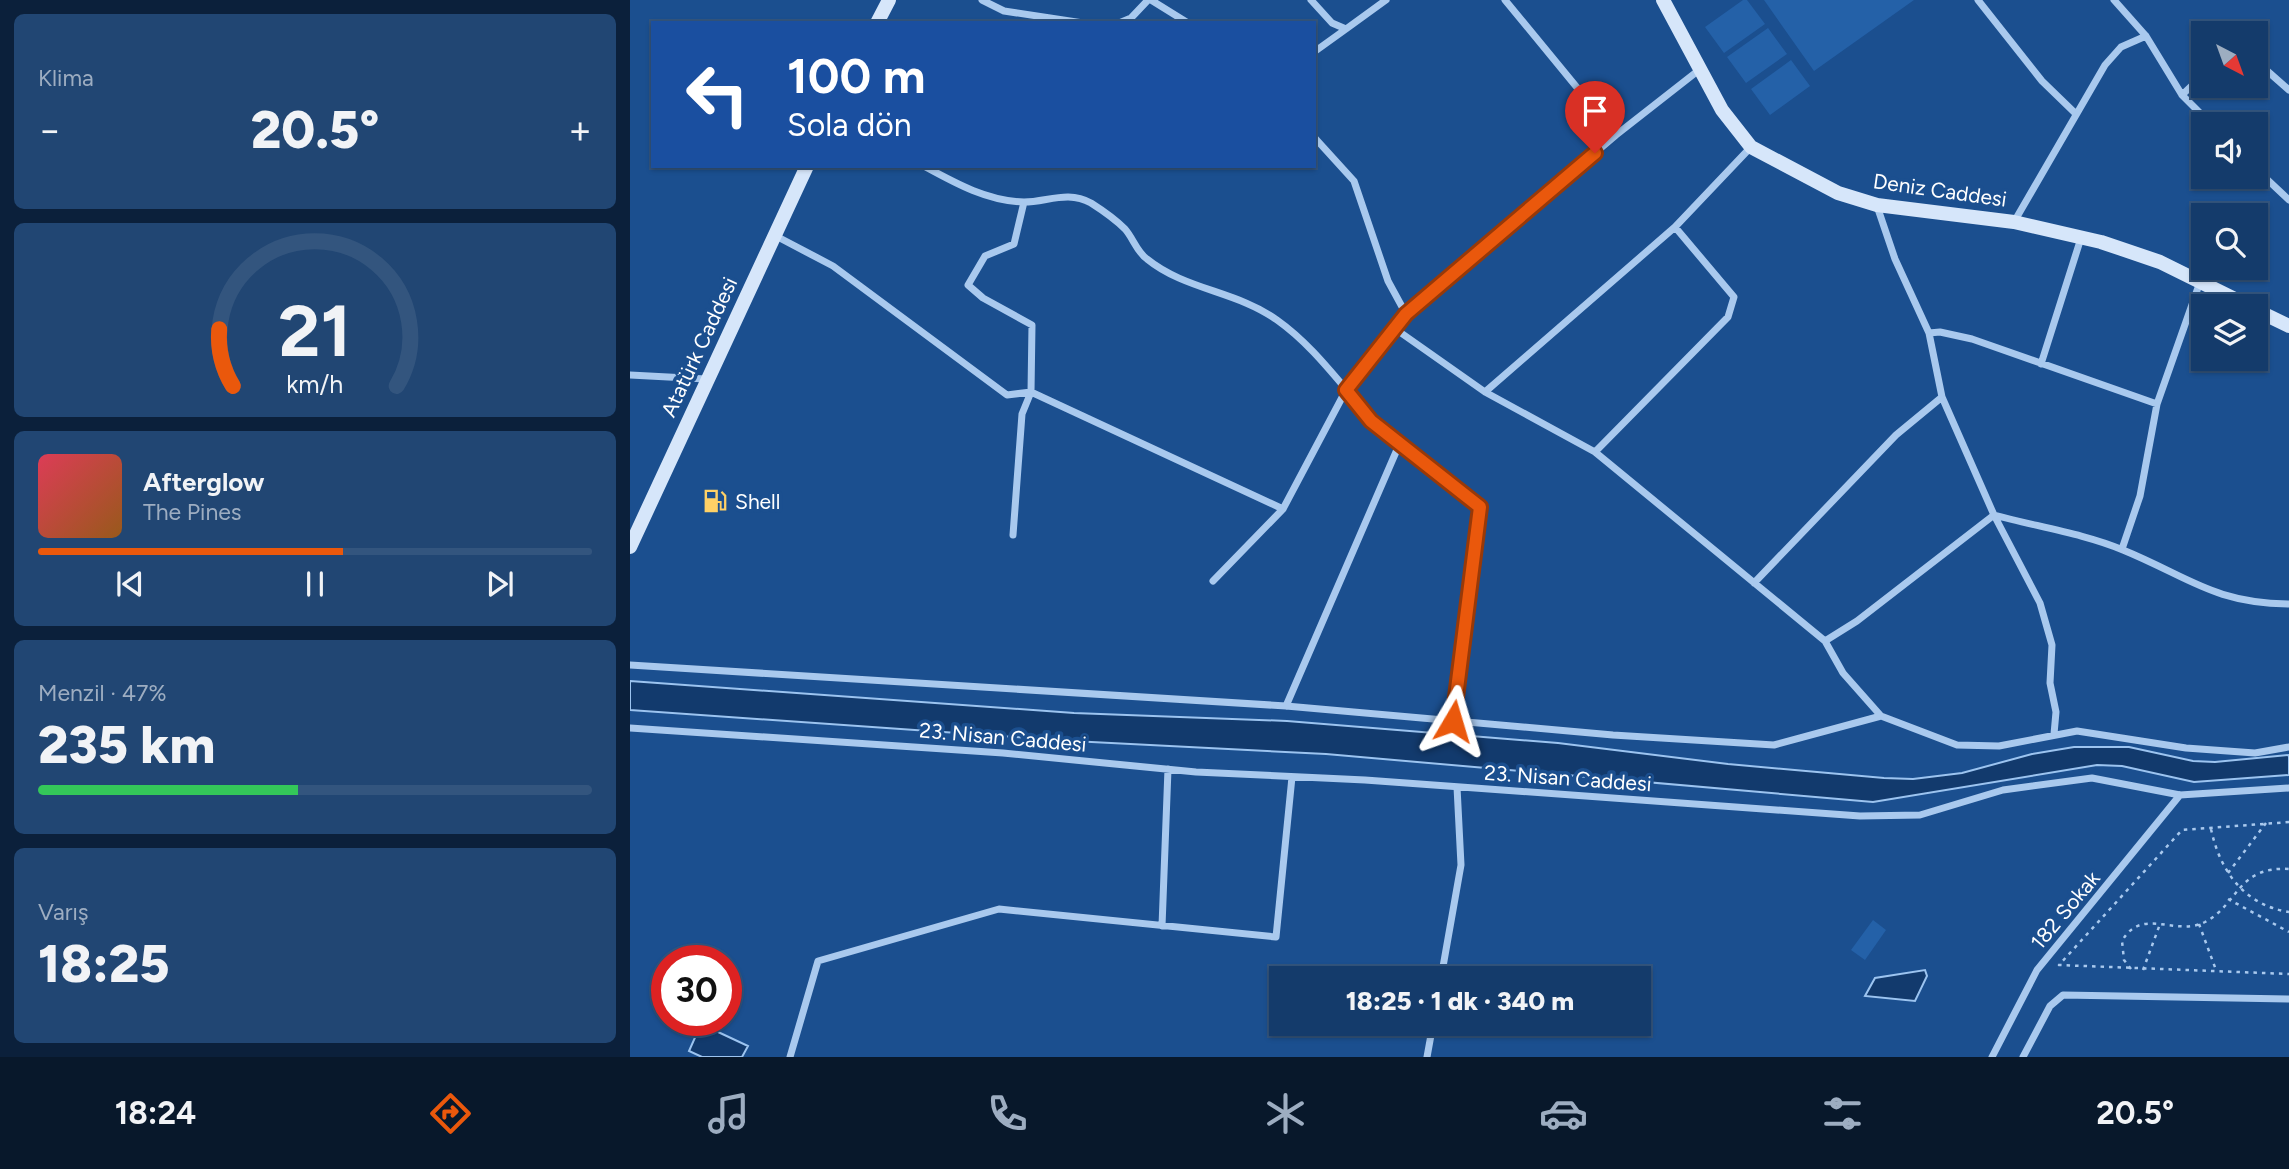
<!DOCTYPE html>
<html lang="tr">
<meta charset="utf-8">
<style>
:root{--surface:#143b6b;--page:#214673;--text:#f1f3f6;--muted:#9dadc1;--line:#33557e;--accent:#ea580c}
body{margin:0;font-family:Figtree,sans-serif;background:var(--page);color:var(--text);height:100vh;display:flex;flex-direction:column;font-size:26px;white-space:nowrap}
*{box-sizing:border-box;margin:0}
p{font-size:23px;color:var(--muted)}
.icon{flex:none;width:38px;height:38px;fill:none;stroke:currentColor;stroke-width:2;stroke-linecap:round;stroke-linejoin:round}
.map{position:relative;flex:1;overflow:hidden}
.panel{display:flex;flex-direction:column;gap:14px;padding:14px;background:#0b203b;width:630px}
.panel>*{flex:none}
.top-card{position:absolute;left:21px;top:21px;width:665px;height:147px;border-radius:0px;box-shadow:0 2px 5px #0004,0 0 0 2px var(--line);background:#1a4fa0;color:#fff;overflow:hidden}
.needle{width:46px;rotate:139deg}
.fabs{position:absolute;left:1561px;top:21px;display:grid;gap:14px}
.fabs a{display:grid;place-items:center;width:77px;height:77px;border-radius:0px;background:var(--surface);box-shadow:0 2px 5px #0004,0 0 0 2px var(--line);font-size:35px}
.speed{position:absolute;left:21px;top:945px;display:flex;gap:14px;font-size:35px;font-weight:700;text-align:center}
.speed>*{display:grid;place-content:center;width:91px;height:91px;border-radius:50%;background:var(--surface);box-shadow:0 2px 5px #0004,0 0 0 2px var(--line);line-height:1}
.speed .limit{border:10px solid #d22;background:#fff;color:#111}
.pin{position:absolute;display:grid;place-items:center;width:60px;height:60px;color:#fff;margin:-72px -30px;border-radius:50% 50% 50% 0;rotate:-45deg;box-shadow:0 0 7px #0007}
.pin .icon{rotate:45deg}
.me{position:absolute;width:77px;margin:-38px;rotate:7deg;stroke-linejoin:round;filter:drop-shadow(0 0 5px #0008)}
.turn{display:flex;align-items:center;gap:24px;height:147px;padding:0 21px;font-size:32px}
.turn .icon{width:91px;height:91px;stroke-width:2.5}
.turn b{display:block;font-size:49px;line-height:60px}
.big{font-size:52px;font-weight:800;line-height:1.1}
.panel .card{flex:1;display:flex;flex-direction:column;justify-content:center;gap:10px;min-width:0;padding:0 24px;border-radius:10px;background:var(--page)}
.panel .dial{align-items:center;gap:0}
.dial svg{height:182px;overflow:visible;fill:none;stroke:var(--line);stroke-width:7;stroke-linecap:round;text-anchor:middle}
.dial text{fill:var(--text);stroke:none}
.song{display:flex;align-items:center;gap:21px}
.cover{width:84px;height:84px;border-radius:10px;background:linear-gradient(135deg,hsl(350 70% 55%),hsl(30 70% 35%))}
.played{height:7px;border-radius:4px;background:linear-gradient(90deg,var(--accent) 55%,var(--line) 55%)}
.keys{display:flex;justify-content:space-around;direction:ltr}
.heat{display:flex;justify-content:space-between;align-items:center;font-size:38px;direction:ltr}
.charge{height:10px;border-radius:5px;background:linear-gradient(90deg,#34c759 47%,var(--line) 0)}
.trip{position:absolute;left:639px;top:966px;width:382px;height:70px;border-radius:0px;background:var(--surface);box-shadow:0 2px 5px #0004,0 0 0 2px var(--line);font-weight:800;line-height:70px;text-align:center}
.menu{display:flex;height:112px;justify-content:space-around;align-items:center;background:#08182b;color:var(--muted)}
.menu .icon{width:49px;height:49px}
.menu .current{color:var(--accent)}
.menu b{font-size:32px;color:var(--text)}
main{display:flex;flex:1;min-height:0}
.map>svg:first-child{display:block}
.green{fill:#2461a8}
.water{fill:#123a6d;stroke:#9cc4f0;stroke-width:2}
.lines{fill:none;stroke-linecap:round;stroke-linejoin:round}
.path{stroke:#a9c9ee;stroke-width:2.5;stroke-dasharray:3.5 5;stroke-linecap:butt}
.street{stroke:#a9c9ee;stroke-width:7}
.secondary{stroke:#d6e6fa;stroke-width:14}
.route-casing{stroke:#983908;stroke-width:18}
.route{stroke:#ea580c;stroke-width:12}
.labels{text-anchor:middle;dominant-baseline:central;stroke-width:7;stroke-linejoin:round;paint-order:stroke}
.street-label{font-size:21px;fill:#fff;stroke:#1b4f8f}
.poi-label{font-size:21px;fill:#fff;stroke:#1b4f8f;text-anchor:start}
</style>
<main>
<section class="panel">
<div class="card"><p>Klima</p>
<div class="heat"><a>−</a><b class="big">20.5°</b><a>+</a></div>
</div>
<div class="card dial"><svg viewBox="0 0 100 80">
<path d="M14 69A42 42 0 1 1 86 69"/>
<path d="M14 69A42 42 0 0 1 8 44" stroke="#ea580c"/>
<text x="50" y="56" font-size="32" font-weight="700">21</text>
<text x="50" y="72" font-size="11">km/h</text>
</svg></div>
<div class="card">
<div class="song"><i class="cover"></i><div><b>Afterglow</b><p>The Pines</p></div></div>
<div class="played"></div>
<div class="keys"><svg class="icon" aria-label="previous" viewBox="0 0 24 24"><path d="M18 5L8 12l10 7zM5 5v14"/></svg><svg class="icon" aria-label="pause" viewBox="0 0 24 24"><path d="M8 5v14M16 5v14"/></svg><svg class="icon" aria-label="next" viewBox="0 0 24 24"><path d="M6 5l10 7-10 7zM19 5v14"/></svg></div>
</div>
<div class="card"><p>Menzil · 47%</p><b class="big">235 km</b><div class="charge"></div></div>
<div class="card"><p>Varış</p><b class="big">18:25</b></div>
</section>
<div class="map">
<svg width="1659" height="1057" viewBox="0 0 1659 1057">
<rect width="100%" height="100%" fill="#1b4f8f"/>
<path class="green" d="M 1113,0 L 1117,0 L 1135,24 L 1094,53 L 1075,27 Z
M 1134,0 L 1284,0 L 1184,71 Z
M 1138,28 L 1157,54 L 1116,83 L 1097,57 Z
M 1161,60 L 1180,86 L 1140,115 L 1121,89 Z
M 1243,920 L 1256,930 L 1235,960 L 1221,950 Z"/>
<path class="water" d="M 0,681 L 444,713 L 657,721 L 928,743 L 1098,764 L 1254,778 L 1283,779 L 1332,773 L 1402,754 L 1444,747 L 1499,747 L 1563,761 L 1585,762 L 1659,755 L 1659,775 L 1564,782 L 1492,766 L 1467,765 L 1243,802 L 696,754 L 442,741 L 0,710 Z
M 1295,970 L 1297,976 L 1285,1001 L 1235,996 L 1245,978 Z
M 71,1024 L 118,1046 L 112,1057 L 72,1057 L 59,1051 Z"/>
<g class="lines">
<path class="path" d="M 1659,822 L 1552,830 L 1429,965 L 1659,974
M 1581,829 C 1590,871 1614,905 1659,912
M 1598,873 L 1636,823
M 1598,899 L 1659,932
M 1569,924 L 1586,970
M 1501,969 L 1494,960 L 1492,941 C 1512,906 1545,937 1575,922 C 1609,904 1607,866 1659,869
M 1513,970 L 1530,924"/>
<path class="street" d="M 352,0 L 374,11 L 453,23
M 521,0 L 558,23
M 681,0 L 702,23 L 716,29 L 756,0
M 875,0 L 986,135
M 1348,0 L 1412,81 L 1445,113
M 1484,0 L 1516,36 L 1552,95 L 1581,124
M 489,23 L 501,18 L 518,0
M 684,52 L 716,29
M 1626,61 L 1659,90
M 1552,95 L 1573,75
M 684,137 L 724,181 L 758,281 L 776,314
M 294,166 C 325,183 357,201 394,202 C 417,202 438,190 461,203 C 472,210 486,220 495,229 C 503,238 507,252 517,259 C 555,290 607,291 647,320 C 695,354 724,407 769,445 L 656,706
M 1626,169 L 1659,200
M 394,202 L 384,244 L 355,256 L 338,285 L 353,298 L 402,325 L 401,392 L 653,509 L 716,390 L 776,314 L 986,135 L 1069,70
M 1247,206 L 1265,259 L 1299,333 L 1312,397 L 1364,515 L 1410,603 L 1422,645 L 1420,683 L 1426,712 L 1424,734
M 1384,222 L 1475,65 L 1491,47 L 1516,36
M 144,235 L 203,266 L 377,395 L 401,392 L 392,414 L 383,535
M 764,328 L 855,392 L 965,452 L 1195,641 L 1213,673 L 1251,716 L 1327,745 L 1369,746 L 1447,731 L 1556,748 L 1625,753 L 1659,747
M 1299,333 L 1310,332 L 1342,339 L 1527,404
M 1411,364 L 1451,238
M 0,375 L 76,379
M 855,392 L 1045,227 L 1121,147
M 769,445 L 850,507 L 823,721
M 965,452 L 1098,317 L 1104,297 L 1045,227
M 1492,549 L 1510,496 L 1527,404 L 1570,282
M 583,581 L 653,509
M 1124,583 L 1266,435 L 1312,397
M 1195,641 L 1227,621 L 1364,515 C 1404,526 1456,534 1493,550 C 1559,577 1583,603 1659,604
M 0,665 L 656,706 L 983,735 L 1144,745 L 1251,716
M 0,728 L 373,753 L 566,772 L 735,780 L 1230,816 L 1290,815 L 1373,790 L 1462,778 L 1550,795 L 1659,788
M 532,926 L 538,769
M 811,978 L 831,865 L 827,787
M 160,1057 L 188,961 L 369,909 L 646,937 L 662,777
M 797,1057 L 803,1024
M 1362,1057 L 1407,970 L 1550,795
M 1393,1057 L 1420,1006 L 1433,995 L 1659,999"/>
<path class="secondary" d="M 1033,0 L 1092,110 L 1121,147 L 1208,193 L 1247,205 L 1384,222 L 1471,242 L 1530,262 L 1619,306
M 247,23 L 259,0
M 1626,310 L 1659,326
M 0,547 L 177,166"/>
</g>
<g class="lines">
<g class="route-casing">
<path id="route" d="M 823,721 L 850,507 L 741,421 L 716,390 L 776,314 L 965,153"/>
</g>
<use href="#route" class="route"/>
</g>
<defs>
<g id="fuel-bare" transform="scale(1.89)"><path d="M-5.5-6h7V0h2V4h1.3V-2.5L3-4.5l.8-.8L6-3V5H2.5V1h-1V6h-7ZM-4.2-4.7v3.2H.2V-4.7Z" fill="#ffd166" stroke="#1b4f8f" stroke-width="2.5" paint-order="stroke"/></g>
</defs>
<g fill-rule="evenodd">
<use href="#fuel-bare" x="85" y="501"/>
</g>
<g class="labels">
<g class="street-label">
<text transform="translate(1310 190) rotate(8)">Deniz Caddesi</text>
<text transform="translate(69 347) rotate(-65)">Atatürk Caddesi</text>
<text transform="translate(373 737) rotate(5)">23. Nisan Caddesi</text>
<text transform="translate(938 778) rotate(4)">23. Nisan Caddesi</text>
<text transform="translate(1435 910) rotate(-50)">182 Sokak</text>
</g>
<g class="poi-label">
<text x="105" y="501">Shell</text>
</g>
</g>
</svg>
<div class="fabs">
<a><svg class="needle" viewBox="-14 -14 28 28"><path d="M0-13l5 13h-10z" fill="#e53935"/><path d="M0 13l5-13h-10z" fill="#9dadc1"/></svg></a>
<a><svg class="icon" aria-label="sound" viewBox="0 0 24 24"><path d="M4 9h4l5-4v14l-5-4H4zM17 9q2 3 0 6"/></svg></a>
<a><svg class="icon" aria-label="search" viewBox="0 0 24 24"><circle cx="10" cy="10" r="6"/><path d="M15 15l6 6"/></svg></a>
<a><svg class="icon" aria-label="layers" viewBox="0 0 24 24"><path d="M12 4l9 5-9 5-9-5zM3 14l9 5 9-5"/></svg></a>
</div>
<div class="speed"><div class="limit">30</div></div>
<div class="pin" style="left:965px;top:153px;background:#d93025"><svg class="icon" aria-label="arrive" viewBox="0 0 24 24"><path d="M6 21V4h12l-3 4 3 4H6"/></svg></div>
<svg class="me" style="left:823px;top:721px" viewBox="-20 -20 40 40"><path d="M0-17L14 15 0 8-14 15z" fill="#ea580c" stroke="#fff" stroke-width="4"/></svg>
<div class="trip">18:25 · 1 dk · 340 m</div>
<div class="top-card">
<div class="turn"><svg class="icon" aria-label="left" viewBox="0 0 24 24"><path d="M17 20v-9H6M10 6l-5 5 5 5"/></svg><div><b>100 m</b>Sola dön</div></div>
</div>
</div>
</main>
<nav class="menu">
<b>18:24</b>
<svg class="icon current" aria-label="directions" viewBox="0 0 24 24"><path d="M12 3l9 9-9 9-9-9zM9 14v-3h6M13 9l2 2-2 2"/></svg>
<svg class="icon" aria-label="music" viewBox="0 0 24 24"><path d="M9 18V5l10-2v13"/><circle cx="6" cy="18" r="3"/><circle cx="16" cy="16" r="3"/></svg>
<svg class="icon" aria-label="phone" viewBox="0 0 24 24"><path d="M5 4h4l2 5-3 2q2 4 5 5l2-3 5 2v4C11 20 4 13 5 4z"/></svg>
<svg class="icon" aria-label="climate" viewBox="0 0 24 24"><path d="M12 3v18M4 7l16 10M4 17L20 7"/></svg>
<svg class="icon" aria-label="car" viewBox="0 0 24 24"><path d="M5 17H2v-5l4-1 3-4h7l3 4 3 1v5h-3M9 17h6M6 11h13"/><circle cx="7" cy="17" r="2"/><circle cx="17" cy="17" r="2"/></svg>
<svg class="icon" aria-label="filters" viewBox="0 0 24 24"><path d="M4 7h16M4 17h16"/><circle cx="9" cy="7" r="2"/><circle cx="15" cy="17" r="2"/></svg>
<b>20.5°</b>
</nav>
